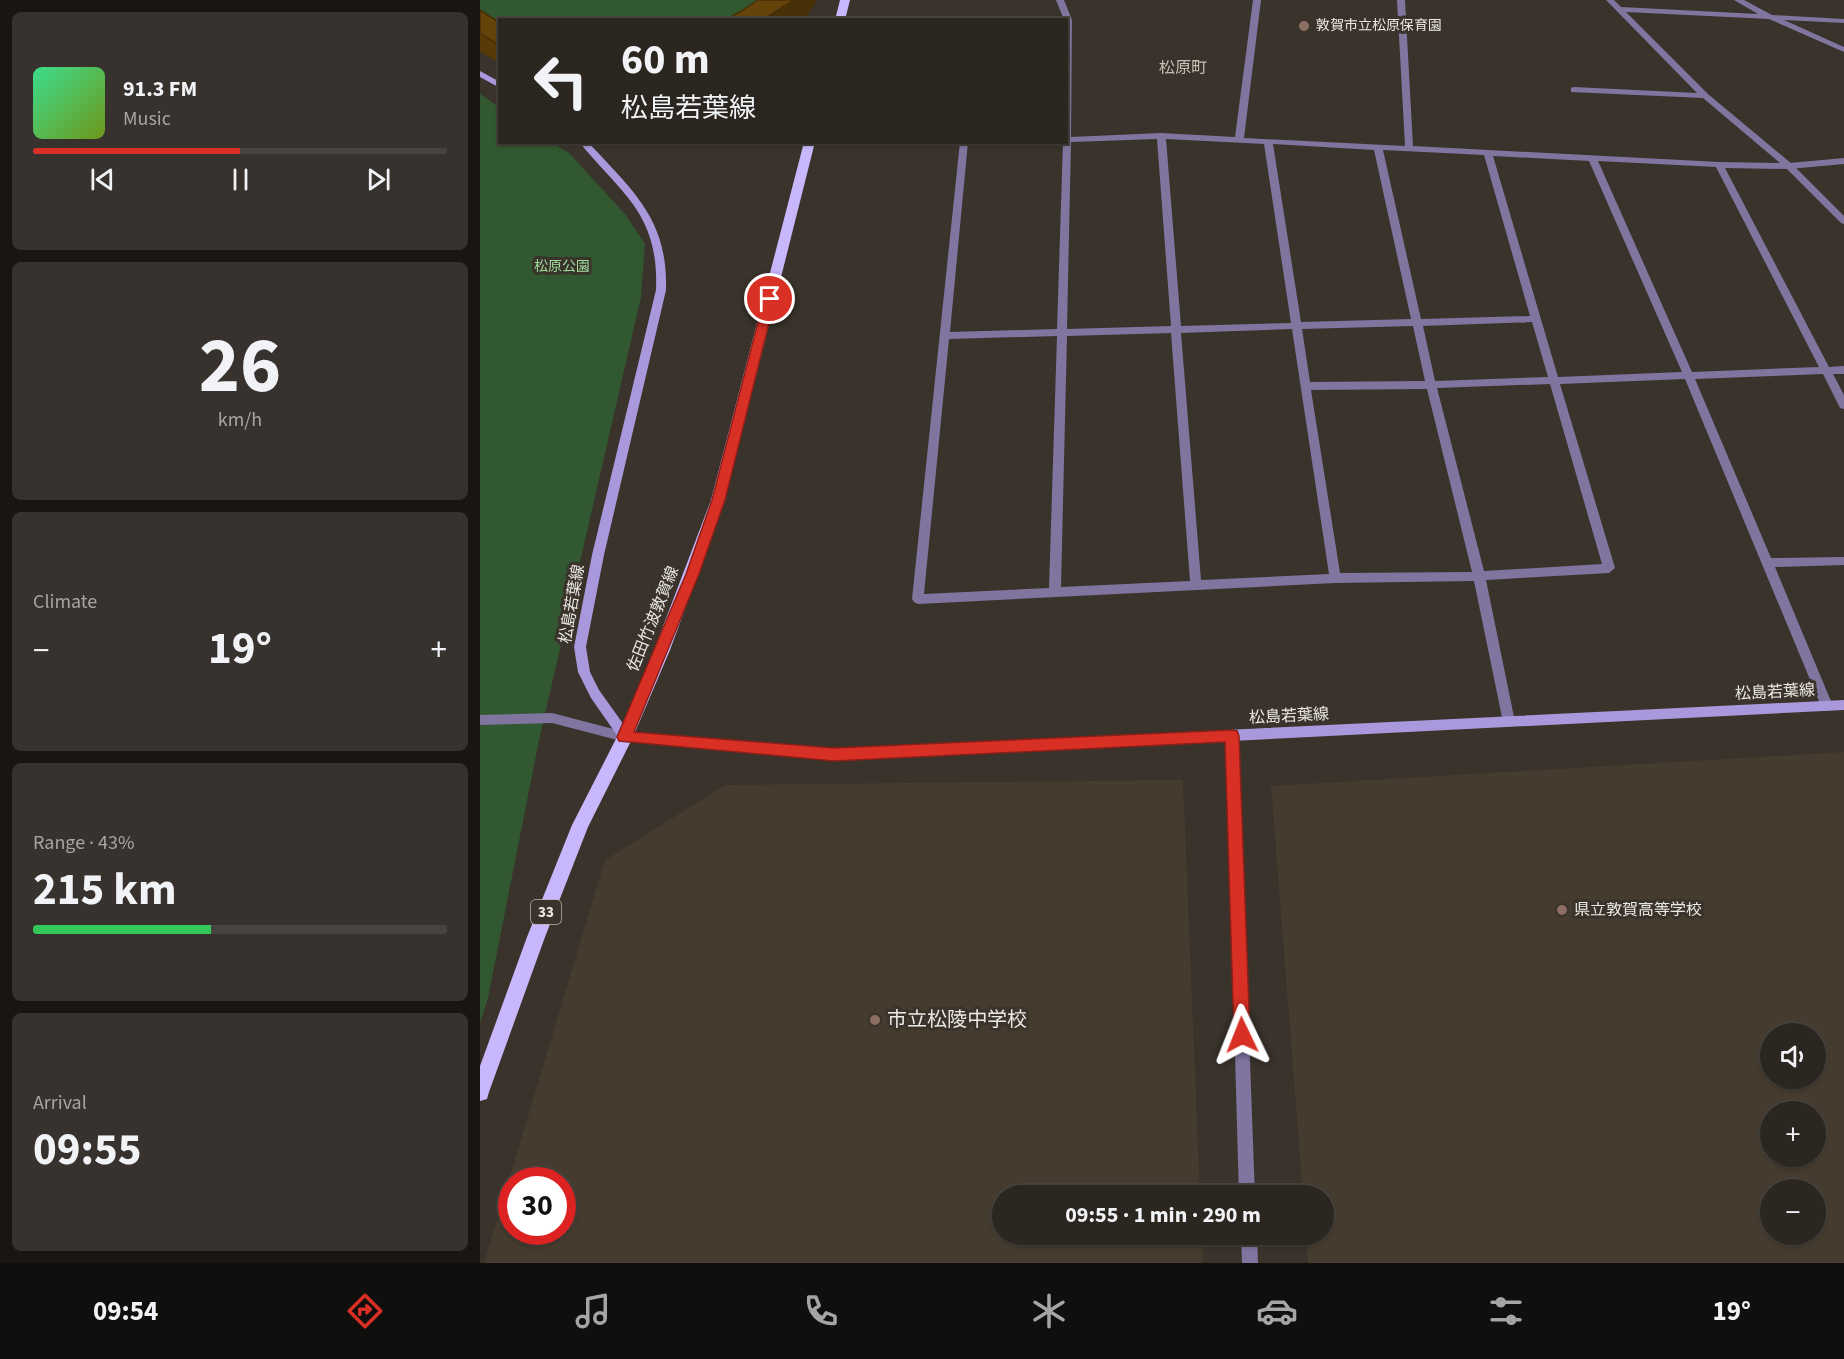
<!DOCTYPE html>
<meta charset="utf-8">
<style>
:root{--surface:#2b2620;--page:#37322d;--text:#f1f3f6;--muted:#a6a5a5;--line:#47433e;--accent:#d93025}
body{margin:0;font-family:"Source Sans 3","Noto Sans JP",sans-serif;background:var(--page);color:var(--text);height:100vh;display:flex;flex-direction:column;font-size:22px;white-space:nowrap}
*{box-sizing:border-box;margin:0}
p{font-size:20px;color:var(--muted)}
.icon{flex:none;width:33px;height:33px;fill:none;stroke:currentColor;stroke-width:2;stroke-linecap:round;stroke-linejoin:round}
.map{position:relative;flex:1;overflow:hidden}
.drawer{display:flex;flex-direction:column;gap:12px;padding:12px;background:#181512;width:480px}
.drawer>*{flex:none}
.top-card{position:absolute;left:18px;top:18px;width:570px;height:126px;border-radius:0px;box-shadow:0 2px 4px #0004,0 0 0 2px var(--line);background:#2b2620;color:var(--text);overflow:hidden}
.fabs{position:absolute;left:1280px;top:1023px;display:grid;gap:12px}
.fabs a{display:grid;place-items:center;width:66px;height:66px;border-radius:50%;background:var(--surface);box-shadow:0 2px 4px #0004,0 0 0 2px var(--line);font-size:30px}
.speed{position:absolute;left:18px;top:1167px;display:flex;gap:12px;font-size:30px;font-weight:700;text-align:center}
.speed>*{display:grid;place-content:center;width:78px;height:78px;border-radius:50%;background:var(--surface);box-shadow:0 2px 4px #0004,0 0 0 2px var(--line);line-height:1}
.speed .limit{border:9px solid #d22;background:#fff;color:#111}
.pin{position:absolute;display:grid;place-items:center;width:51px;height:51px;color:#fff;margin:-26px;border:3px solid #fff;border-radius:50%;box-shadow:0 2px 6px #0007}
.me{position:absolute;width:66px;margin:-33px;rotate:358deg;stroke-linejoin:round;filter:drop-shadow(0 0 4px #0008)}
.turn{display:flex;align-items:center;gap:21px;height:126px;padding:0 24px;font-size:27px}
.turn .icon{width:78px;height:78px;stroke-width:2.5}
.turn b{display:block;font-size:42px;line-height:51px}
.big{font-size:45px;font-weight:700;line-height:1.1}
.drawer .tile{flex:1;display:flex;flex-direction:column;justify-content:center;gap:9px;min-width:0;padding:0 21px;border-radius:9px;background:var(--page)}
.drawer .dial{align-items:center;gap:0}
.dial b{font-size:78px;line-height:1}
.song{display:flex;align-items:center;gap:18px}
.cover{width:72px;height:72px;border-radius:9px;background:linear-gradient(135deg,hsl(150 70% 55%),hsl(80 70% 35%))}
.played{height:6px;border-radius:3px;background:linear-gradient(90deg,var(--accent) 50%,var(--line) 50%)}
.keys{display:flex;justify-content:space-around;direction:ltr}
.heat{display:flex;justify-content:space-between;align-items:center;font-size:33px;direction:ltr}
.charge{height:9px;border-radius:4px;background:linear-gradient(90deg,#34c759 43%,var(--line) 0)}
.trip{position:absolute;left:512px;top:1185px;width:342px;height:60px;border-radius:30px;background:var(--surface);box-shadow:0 2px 4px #0004,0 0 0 2px var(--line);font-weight:700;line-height:60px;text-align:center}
.tab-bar{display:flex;height:96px;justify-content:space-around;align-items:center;background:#110f0d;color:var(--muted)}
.tab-bar .icon{width:42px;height:42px}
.tab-bar .on{color:var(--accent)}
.tab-bar b{font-size:27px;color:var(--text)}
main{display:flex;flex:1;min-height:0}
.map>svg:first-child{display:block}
.built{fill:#453b2e;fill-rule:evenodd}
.green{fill:#315830}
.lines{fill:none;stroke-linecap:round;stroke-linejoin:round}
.minor{fill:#7f759f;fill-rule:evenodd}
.tertiary{fill:#7f759f;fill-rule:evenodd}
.secondary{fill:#a998db;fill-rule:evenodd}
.primary{fill:#c8b7fc;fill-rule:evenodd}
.wall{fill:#583a09}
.shaded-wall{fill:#472f07}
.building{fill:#66430a;stroke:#472f07;stroke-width:1.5}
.route{fill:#d93025;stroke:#8d1f18;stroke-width:1.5}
.education-dot{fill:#8d6e63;stroke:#39332b;stroke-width:2}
.labels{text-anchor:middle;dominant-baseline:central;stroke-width:6;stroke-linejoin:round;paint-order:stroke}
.far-poi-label{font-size:14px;fill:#ebe7e2;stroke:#39332b;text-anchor:start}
.far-park-label{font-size:14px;fill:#9ede9b;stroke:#39332b}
.shield{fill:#39332b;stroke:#b6b1ab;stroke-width:1.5}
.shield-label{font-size:15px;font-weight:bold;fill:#ebe7e2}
.far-quarter-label{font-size:16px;fill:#c7bfb6;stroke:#39332b}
.street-label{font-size:16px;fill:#ebe7e2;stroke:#39332b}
.poi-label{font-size:16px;fill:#ebe7e2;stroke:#39332b;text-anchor:start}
.near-poi-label{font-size:20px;fill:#ebe7e2;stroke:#39332b;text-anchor:start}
</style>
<main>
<section class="drawer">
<div class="tile">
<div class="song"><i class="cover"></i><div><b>91.3 FM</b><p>Music</p></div></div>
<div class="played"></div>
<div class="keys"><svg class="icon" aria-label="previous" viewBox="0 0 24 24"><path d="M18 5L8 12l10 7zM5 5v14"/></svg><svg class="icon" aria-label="pause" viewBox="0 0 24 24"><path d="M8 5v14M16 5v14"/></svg><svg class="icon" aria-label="next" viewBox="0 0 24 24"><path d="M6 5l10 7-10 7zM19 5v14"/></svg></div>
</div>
<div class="tile dial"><b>26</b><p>km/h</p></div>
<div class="tile"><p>Climate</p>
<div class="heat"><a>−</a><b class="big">19°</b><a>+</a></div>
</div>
<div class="tile"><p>Range · 43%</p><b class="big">215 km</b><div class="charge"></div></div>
<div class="tile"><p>Arrival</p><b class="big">09:55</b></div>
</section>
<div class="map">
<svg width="1364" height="1263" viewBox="0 0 1364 1263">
<rect width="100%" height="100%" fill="#39332b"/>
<path class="built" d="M 1364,752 L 1364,1263 L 828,1263 L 826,1235 L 843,1234 L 843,1196 L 823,1195 L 791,786 ZM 1290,1034 L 1335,1034 L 1335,1078 L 1290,1078 ZM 1290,1112 L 1335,1112 L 1335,1156 L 1290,1156 ZM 1290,1190 L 1335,1190 L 1335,1234 L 1290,1234 Z
M 703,780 L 720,1195 L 522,1196 L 522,1234 L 722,1235 L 723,1263 L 4,1263 L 125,860 L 245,785 ZM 32,1180 L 82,1180 L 82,1232 L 32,1232 Z"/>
<path class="green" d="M 0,0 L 314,0 L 292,19 L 20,20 L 19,41 L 0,28 Z
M 0,94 L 19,107 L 20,142 L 72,143 L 89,153 L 145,214 L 165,244 L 161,297 L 59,740 L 8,998 L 0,1023 Z"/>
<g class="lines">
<path class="minor" d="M 576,0 L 584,0 L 592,20 L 591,137 L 681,133 L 755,137 L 773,0 L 781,0 L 764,138 L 925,146 L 917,0 L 925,0 L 933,146 L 1239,162 L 1300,163 L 1223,98 L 1091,92 L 1091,88 L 1094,87 L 1217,93 L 1126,0 L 1134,0 L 1141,7 L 1278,14 L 1254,0 L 1264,0 L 1292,15 L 1364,19 L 1364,23 L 1304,20 L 1364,47 L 1364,52 L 1289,19 L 1146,12 L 1228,94 L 1312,164 L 1364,216 L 1364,224 L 1361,223 L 1307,169 L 1245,168 L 1349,367 L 1364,366 L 1364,374 L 1353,374 L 1364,395 L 1364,409 L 1360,408 L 1343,374 L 1215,379 L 1291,558 L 1364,557 L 1364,565 L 1295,567 L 1353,706 L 1351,710 L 1347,711 L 1343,710 L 1341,706 L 1205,379 L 1080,384 L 1135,568 L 1129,573 L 1006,580 L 1035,722 L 1033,726 L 1029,727 L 1025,726 L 1023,722 L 994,581 L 855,583 L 438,604 L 434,602 L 432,599 L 480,142 L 488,142 L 470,332 L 577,329 L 583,142 L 586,142 L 586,20 L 584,20 ZM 677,139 L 691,326 L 587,329 L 591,142 ZM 686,139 L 784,144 L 811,323 L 701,326 ZM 793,144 L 894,150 L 931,319 L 821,322 ZM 903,150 L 1004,155 L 1050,316 L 941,319 ZM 1013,156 L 1109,161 L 1202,372 L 1078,377 ZM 1118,161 L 1236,167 L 1339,367 L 1212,372 ZM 1052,322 L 1068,377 L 955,381 L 943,326 ZM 933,326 L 945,381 L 830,382 L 822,329 ZM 812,329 L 849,574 L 721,580 L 701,333 ZM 691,333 L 710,581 L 581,587 L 587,336 ZM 577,336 L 569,588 L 444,594 L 469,339 ZM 1070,384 L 1122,564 L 1004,571 L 957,388 ZM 947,389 L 992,572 L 860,573 L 831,390 Z
M 72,713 L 145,732 L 149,733 L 151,737 L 149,741 L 145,742 L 72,723 L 0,725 L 0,715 Z
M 752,731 L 756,732 L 758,736 L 775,1196 L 759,1196 L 746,736 L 748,732 Z
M 761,1234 L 777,1234 L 778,1263 L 762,1263 Z"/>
<path class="tertiary" d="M 1364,158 L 1364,164 L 1309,169 L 1305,166 L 1309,163 Z"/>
<path class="secondary" d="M 0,71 L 20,82 L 20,88 L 0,77 Z
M 99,142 L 108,142 C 153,191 188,219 186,290 L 124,555 L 106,647 L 110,672 L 119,690 L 149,732 L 354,749 L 1364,700 L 1364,710 L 354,761 L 141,741 L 111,698 L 98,672 L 94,647 L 112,555 L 176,290 C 179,214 143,195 99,142 Z"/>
<path class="primary" d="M 360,0 L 370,0 L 365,20 L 355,20 Z
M 324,142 L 335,142 L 245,500 L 190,650 L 153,737 L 108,827 L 65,937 L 9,1092 L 7,1099 L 0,1101 L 0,1066 L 47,937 L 92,825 L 138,735 L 174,650 L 231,500 Z"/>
</g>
<path class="wall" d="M 0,10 L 20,23 L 20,64 L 0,51 Z"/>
<path class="shaded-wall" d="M 314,0 L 337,0 L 325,20 L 282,20 Z"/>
<path class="building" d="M 278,0 L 314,0 L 282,20 L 245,20 L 263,10 Z
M 0,10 L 20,23 L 20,46 L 0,33 Z"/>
<path class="route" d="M 290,295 L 295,299 L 245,500 L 219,574 L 154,732 L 354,748 L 752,730 L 757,731 L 759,736 L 770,1035 L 768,1040 L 762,1043 L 756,1040 L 754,1035 L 745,742 L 354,761 L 139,741 L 137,737 L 206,574 L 232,500 L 284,299 Z"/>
<g class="education-dot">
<circle cx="824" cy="26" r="6"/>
<circle cx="1082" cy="910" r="6"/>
<circle cx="395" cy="1020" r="6"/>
</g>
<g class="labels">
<g class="far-poi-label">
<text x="836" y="26">敦賀市立松原保育園</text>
</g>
<g class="far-park-label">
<text x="82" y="267">松原公園</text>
</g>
<rect class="shield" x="51" y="900" width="30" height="24" rx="4.5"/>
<g class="shield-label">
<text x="66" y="912">33</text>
</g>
<g class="far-quarter-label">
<text x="703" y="68">松原町</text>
</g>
<g class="street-label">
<text transform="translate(92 604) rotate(-80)">松島若葉線</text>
<text transform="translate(173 619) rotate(-68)">佐田竹波敦賀線</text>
<text transform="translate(1295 692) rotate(-3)">松島若葉線</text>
<text transform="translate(809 716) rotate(-3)">松島若葉線</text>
</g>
<g class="poi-label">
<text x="1094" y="910">県立敦賀高等学校</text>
</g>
<g class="near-poi-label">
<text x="407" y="1020">市立松陵中学校</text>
</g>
</g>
</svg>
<div class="fabs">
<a><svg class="icon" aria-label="sound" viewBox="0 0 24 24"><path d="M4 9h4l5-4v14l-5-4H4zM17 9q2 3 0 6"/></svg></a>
<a>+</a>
<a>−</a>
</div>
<div class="speed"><div class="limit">30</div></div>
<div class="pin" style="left:290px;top:299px;background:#d93025"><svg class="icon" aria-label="arrive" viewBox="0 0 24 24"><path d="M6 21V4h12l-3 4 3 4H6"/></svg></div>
<svg class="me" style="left:762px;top:1035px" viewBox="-20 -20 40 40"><path d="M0-17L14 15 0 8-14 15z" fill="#d93025" stroke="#fff" stroke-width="4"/></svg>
<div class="trip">09:55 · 1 min · 290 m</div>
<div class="top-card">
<div class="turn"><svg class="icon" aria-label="left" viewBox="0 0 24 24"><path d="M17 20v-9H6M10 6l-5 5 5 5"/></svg><div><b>60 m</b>松島若葉線</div></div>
</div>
</div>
</main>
<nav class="tab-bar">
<b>09:54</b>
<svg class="icon on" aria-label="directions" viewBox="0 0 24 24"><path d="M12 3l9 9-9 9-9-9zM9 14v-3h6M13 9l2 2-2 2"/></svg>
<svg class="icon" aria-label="music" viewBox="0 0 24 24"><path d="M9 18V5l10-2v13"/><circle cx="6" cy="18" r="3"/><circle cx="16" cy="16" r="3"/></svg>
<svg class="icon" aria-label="phone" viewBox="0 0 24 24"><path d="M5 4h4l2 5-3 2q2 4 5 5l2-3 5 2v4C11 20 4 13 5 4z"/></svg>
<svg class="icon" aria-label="climate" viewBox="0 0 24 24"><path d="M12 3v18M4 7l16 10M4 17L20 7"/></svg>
<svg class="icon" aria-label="car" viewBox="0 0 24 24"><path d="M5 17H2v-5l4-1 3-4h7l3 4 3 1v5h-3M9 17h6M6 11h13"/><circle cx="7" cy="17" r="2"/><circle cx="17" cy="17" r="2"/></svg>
<svg class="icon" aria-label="filters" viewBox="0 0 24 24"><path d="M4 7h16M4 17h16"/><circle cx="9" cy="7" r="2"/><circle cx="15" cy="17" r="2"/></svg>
<b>19°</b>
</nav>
